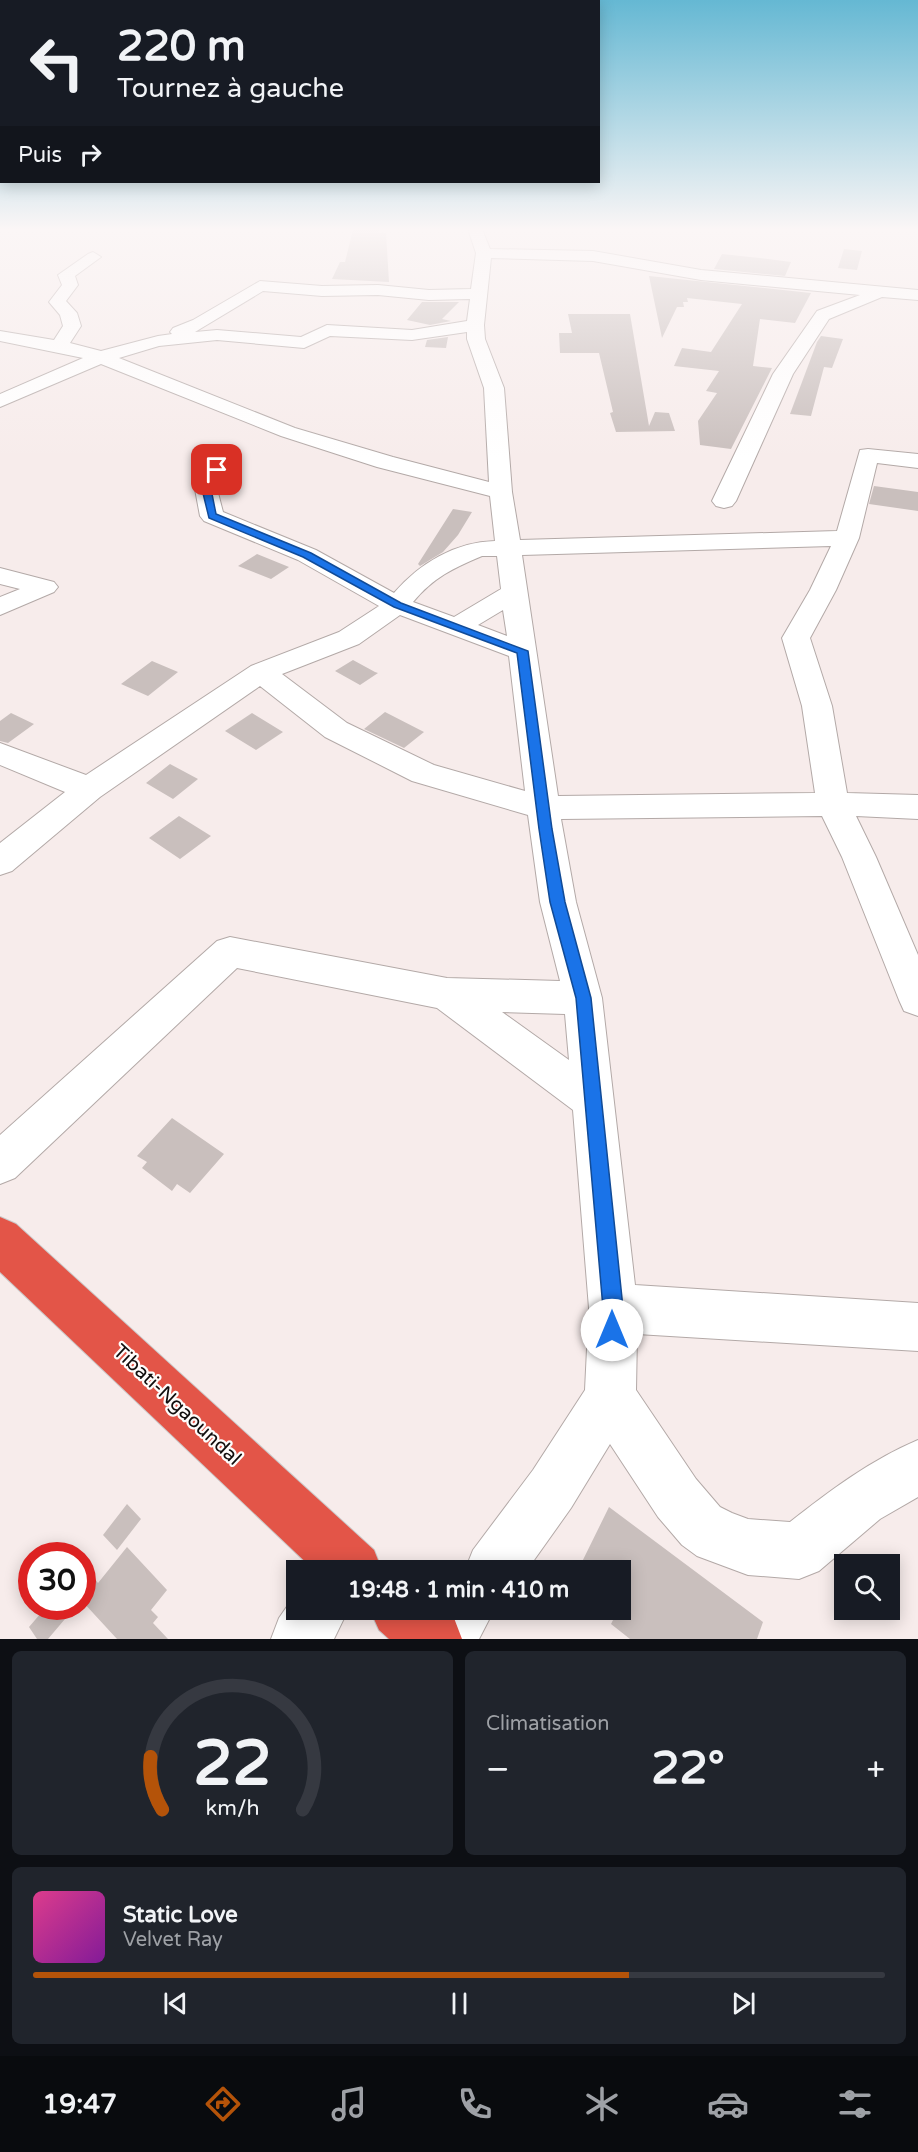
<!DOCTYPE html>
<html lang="fr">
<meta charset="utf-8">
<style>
:root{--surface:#171b24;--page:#20242c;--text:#f1f3f6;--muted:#9ea1a6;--line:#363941;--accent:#b45309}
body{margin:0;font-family:"Varela Round",sans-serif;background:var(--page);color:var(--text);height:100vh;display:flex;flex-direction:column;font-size:22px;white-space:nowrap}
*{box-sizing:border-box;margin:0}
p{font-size:20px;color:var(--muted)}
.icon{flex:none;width:33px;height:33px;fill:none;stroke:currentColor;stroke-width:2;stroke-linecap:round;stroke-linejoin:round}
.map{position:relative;height:1639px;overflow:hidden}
.panel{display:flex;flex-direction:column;gap:12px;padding:12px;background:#0d0f14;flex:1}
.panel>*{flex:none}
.banner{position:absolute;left:0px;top:0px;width:600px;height:183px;box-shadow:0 3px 15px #0003;background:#171b24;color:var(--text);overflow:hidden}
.tools{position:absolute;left:834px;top:1554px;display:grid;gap:12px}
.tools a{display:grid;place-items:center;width:66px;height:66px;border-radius:0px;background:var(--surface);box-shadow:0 3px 15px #0003;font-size:30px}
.speed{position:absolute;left:18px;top:1542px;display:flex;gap:12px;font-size:30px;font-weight:700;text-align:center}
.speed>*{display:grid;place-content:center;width:78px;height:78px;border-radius:50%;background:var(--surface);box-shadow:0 3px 15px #0003;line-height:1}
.speed .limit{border:9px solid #d22;background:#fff;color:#111}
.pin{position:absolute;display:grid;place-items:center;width:51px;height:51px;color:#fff;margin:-26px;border-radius:12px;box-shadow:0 3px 9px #0006}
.me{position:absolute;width:66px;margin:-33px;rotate:0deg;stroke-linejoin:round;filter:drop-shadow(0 0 4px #0008)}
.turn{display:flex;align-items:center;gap:21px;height:126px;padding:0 18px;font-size:27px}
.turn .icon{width:78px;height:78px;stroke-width:2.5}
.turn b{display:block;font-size:42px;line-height:51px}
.then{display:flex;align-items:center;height:57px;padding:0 18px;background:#0003;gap:12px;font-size:22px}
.big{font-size:45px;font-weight:800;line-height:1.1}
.panel .card{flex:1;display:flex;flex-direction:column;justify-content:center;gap:9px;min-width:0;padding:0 21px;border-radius:9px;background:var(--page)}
.panel .dial{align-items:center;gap:0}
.dial svg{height:156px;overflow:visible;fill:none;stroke:var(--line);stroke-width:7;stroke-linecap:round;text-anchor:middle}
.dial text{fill:var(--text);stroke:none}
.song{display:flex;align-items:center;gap:18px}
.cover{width:72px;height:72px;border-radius:9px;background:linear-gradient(135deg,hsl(330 70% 55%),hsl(290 70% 35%))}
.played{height:6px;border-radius:3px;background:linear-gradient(90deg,var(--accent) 70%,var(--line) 70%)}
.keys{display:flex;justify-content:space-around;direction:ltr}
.heat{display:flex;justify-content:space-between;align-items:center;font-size:33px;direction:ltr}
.panel .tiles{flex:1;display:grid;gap:12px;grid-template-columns:1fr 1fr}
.card:last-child{grid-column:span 2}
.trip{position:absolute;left:286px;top:1560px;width:345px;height:60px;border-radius:0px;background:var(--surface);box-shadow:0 3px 15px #0003;font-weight:800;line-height:60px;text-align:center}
.tab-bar{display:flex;height:96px;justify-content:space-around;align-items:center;background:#090b0e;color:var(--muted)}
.tab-bar .icon{width:42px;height:42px}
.tab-bar .current{color:var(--accent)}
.tab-bar b{font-size:27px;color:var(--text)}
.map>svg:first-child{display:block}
.building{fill:#c9bfbd}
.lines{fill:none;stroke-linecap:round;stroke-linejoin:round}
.minor-casing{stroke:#b3a9a7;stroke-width:2}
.highway-casing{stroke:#cbcaca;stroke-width:2}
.minor{fill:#fff;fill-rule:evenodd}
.highway{fill:#e35548;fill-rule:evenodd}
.route{fill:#1a73e8;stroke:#114b97;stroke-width:1.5}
.labels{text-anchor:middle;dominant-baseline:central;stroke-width:4.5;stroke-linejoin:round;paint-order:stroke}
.near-street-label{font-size:20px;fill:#110d0d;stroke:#fefcfb}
</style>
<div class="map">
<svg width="918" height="1639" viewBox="0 0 918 1639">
<rect width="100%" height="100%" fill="#f7eceb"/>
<path class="building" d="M 353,230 L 380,230 L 379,233 L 386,233 L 389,282 L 332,279 L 340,262 L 345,262 Z
M 844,249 L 862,251 L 857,270 L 838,268 Z
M 722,254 L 768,259 L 791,262 L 785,276 L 714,269 Z
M 649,276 L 811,293 L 795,323 L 760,319 L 753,366 L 772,368 L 731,449 L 700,445 L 698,421 L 717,393 L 706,391 L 719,371 L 674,366 L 682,348 L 711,352 L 742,304 L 687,298 L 688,302 L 683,302 L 684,307 L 677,307 L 662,338 Z
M 422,302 L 459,302 L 442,319 L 451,321 L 430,325 L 407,320 Z
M 568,314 L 630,314 L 649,426 L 655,412 L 669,413 L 675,431 L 616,432 L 610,413 L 613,412 L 599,353 L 560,353 L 559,333 L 572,333 Z
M 821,336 L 843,339 L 832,368 L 824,367 L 811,416 L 790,414 L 817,342 Z
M 448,337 L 446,348 L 425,347 L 427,340 Z
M 874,486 L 918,492 L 918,511 L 869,504 Z
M 453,509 L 472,512 L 458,535 L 443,552 L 420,566 L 418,564 Z
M 257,554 L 289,567 L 271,579 L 238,566 Z
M 353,660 L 375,672 L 378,673 L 360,685 L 335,671 Z
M 152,661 L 178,672 L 148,696 L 121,684 Z
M 385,712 L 424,732 L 404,748 L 364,729 Z
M 11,713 L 34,724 L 8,743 L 0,741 L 0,721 Z
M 252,713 L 283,732 L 256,750 L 225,731 Z
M 170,764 L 198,779 L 173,799 L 146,783 Z
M 179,816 L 211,836 L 180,859 L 149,838 Z
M 172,1118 L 224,1154 L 190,1193 L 177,1184 L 172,1191 L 142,1168 L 147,1162 L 137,1156 Z
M 127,1504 L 141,1519 L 117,1550 L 103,1535 Z
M 609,1507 L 763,1622 L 757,1639 L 630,1639 L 611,1624 L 618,1610 L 621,1610 L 621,1570 L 578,1570 Z
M 127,1547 L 167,1590 L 151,1610 L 158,1617 L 153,1623 L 168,1639 L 117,1639 L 82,1601 L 82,1564 L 98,1583 Z
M 47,1606 L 76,1606 L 48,1639 L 37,1639 L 29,1627 Z"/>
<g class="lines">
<g class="minor-casing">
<path id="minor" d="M 468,229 L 482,229 L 490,249 L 593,251 L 701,270 L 918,290 L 918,300 L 882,297 L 829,319 L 793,374 L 736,501 L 732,506 L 724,508 L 716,506 L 712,501 L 773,374 L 817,311 L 860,295 L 701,280 L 593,261 L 491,258 L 484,325 L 485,339 L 504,388 L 512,492 L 520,540 L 837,531 L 860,450 L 868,449 L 918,454 L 918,468 L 877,463 L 859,538 L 836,590 L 810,638 L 832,706 L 847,793 L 918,795 L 918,819 L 856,816 L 876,857 L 918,955 L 918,1016 L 904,1011 L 899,1000 L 842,857 L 822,816 L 561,819 L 576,902 L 602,998 L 635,1285 L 918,1303 L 918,1351 L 637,1334 L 636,1390 L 696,1479 L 720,1507 L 732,1513 L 748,1519 L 790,1522 C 831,1490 869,1461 918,1440 L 918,1497 L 880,1519 L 819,1571 L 799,1579 L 748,1575 L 697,1556 L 682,1545 L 658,1517 L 610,1444 L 571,1508 L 527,1570 L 465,1570 L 473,1550 L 533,1470 L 585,1390 L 589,1308 L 573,1110 L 437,1008 L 237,968 L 15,1178 L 0,1184 L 0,1135 L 217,941 L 230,937 L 447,978 L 560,981 L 540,902 L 528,815 L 412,781 L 325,737 L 260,686 L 100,797 L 12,871 L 0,875 L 0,843 L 65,792 L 0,765 L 0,743 L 86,775 L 251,666 L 339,632 L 379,606 L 298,560 L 204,521 L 200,516 L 195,489 L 209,465 L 217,463 L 225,465 L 228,470 L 217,489 L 223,512 L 316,550 L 394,593 C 420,563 455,542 495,541 L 490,496 L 377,467 L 281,436 L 101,364 L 0,407 L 0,394 L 83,358 L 0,341 L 0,331 L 54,340 L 63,326 L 60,315 L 49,302 L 62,285 L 58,275 L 88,254 L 93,252 L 101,257 L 75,276 L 78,285 L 66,301 L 77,313 L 81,326 L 70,343 L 101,351 L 158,336 L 172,334 L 170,332 L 173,328 L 193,320 L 260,281 L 322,286 L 378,285 L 429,290 L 471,289 L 476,253 ZM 263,291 L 322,296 L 378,295 L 429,300 L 470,299 L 467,321 L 412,330 L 327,325 L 301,337 L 217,330 L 195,332 ZM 467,332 L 467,339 L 484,388 L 489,482 L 393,457 L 295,428 L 119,358 L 159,346 L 217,340 L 304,348 L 330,336 L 412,340 ZM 831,546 L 810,590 L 782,638 L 802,706 L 815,793 L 558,796 L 522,555 ZM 482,556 L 497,556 L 501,589 L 454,617 L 413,602 C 433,578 453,568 482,556 ZM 503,610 L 507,636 L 478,625 ZM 400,615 L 509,656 L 525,791 L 434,765 L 347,723 L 282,674 L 359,644 ZM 502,1012 L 565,1014 L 569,1060 Z
M 0,568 L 54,582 L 58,587 L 54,592 L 0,615 L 0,597 L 20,589 L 0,584 Z
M 297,1592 L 297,1610 L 348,1610 L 334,1639 L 271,1639 L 279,1618 Z
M 430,1610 L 494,1610 L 479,1639 L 415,1639 L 423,1618 Z"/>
</g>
<g class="highway-casing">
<path id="highway" d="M 0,1217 L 16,1224 L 374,1550 L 382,1570 L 314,1570 L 0,1272 Z
M 370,1610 L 443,1610 L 454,1618 L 462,1639 L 389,1639 L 379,1630 Z"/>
</g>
<use href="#minor" class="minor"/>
<use href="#highway" class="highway"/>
</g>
<linearGradient id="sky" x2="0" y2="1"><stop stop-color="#65b8d3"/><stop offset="0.5" stop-color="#fbf6f6"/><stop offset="1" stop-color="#fbf6f6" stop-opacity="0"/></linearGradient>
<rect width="918" height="459" fill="url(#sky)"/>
<path class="route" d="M 214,468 L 221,470 L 211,489 L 216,514 L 311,553 L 401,603 L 528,651 L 552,829 L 565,902 L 591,998 L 623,1308 L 622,1330 L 619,1337 L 612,1340 L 605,1337 L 602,1330 L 603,1308 L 576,998 L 550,902 L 539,829 L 517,653 L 394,607 L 303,557 L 209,518 L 202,489 Z"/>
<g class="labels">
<g class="near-street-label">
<text transform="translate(177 1405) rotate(43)">Tibati-Ngaoundal</text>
</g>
</g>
</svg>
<div class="tools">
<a><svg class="icon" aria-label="search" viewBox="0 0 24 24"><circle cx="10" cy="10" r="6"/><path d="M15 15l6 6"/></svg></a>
</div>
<div class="speed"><div class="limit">30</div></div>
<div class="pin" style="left:217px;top:470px;background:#d93025"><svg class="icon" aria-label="arrive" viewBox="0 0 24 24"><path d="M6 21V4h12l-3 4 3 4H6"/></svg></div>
<svg class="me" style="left:612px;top:1330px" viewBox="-20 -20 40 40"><circle r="19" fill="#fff"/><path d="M0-13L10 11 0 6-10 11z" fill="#1a73e8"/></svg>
<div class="trip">19:48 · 1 min · 410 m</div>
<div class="banner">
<div class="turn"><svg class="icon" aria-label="left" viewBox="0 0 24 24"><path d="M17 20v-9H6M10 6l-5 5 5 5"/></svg><div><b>220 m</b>Tournez à gauche</div></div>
<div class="then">Puis<svg class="icon" aria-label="right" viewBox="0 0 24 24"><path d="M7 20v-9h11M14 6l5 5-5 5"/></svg></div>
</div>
</div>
<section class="panel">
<div class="tiles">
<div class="card dial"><svg viewBox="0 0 100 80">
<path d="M14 69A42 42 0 1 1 86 69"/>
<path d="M14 69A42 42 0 0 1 8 42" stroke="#b45309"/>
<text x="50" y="56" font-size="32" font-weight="700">22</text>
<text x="50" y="72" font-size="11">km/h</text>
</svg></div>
<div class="card"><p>Climatisation</p>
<div class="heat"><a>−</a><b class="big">22°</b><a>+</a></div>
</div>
<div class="card">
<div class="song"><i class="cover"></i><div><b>Static Love</b><p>Velvet Ray</p></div></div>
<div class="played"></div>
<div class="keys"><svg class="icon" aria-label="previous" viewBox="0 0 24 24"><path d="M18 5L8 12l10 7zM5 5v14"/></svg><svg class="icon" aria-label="pause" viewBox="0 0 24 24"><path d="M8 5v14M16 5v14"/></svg><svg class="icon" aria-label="next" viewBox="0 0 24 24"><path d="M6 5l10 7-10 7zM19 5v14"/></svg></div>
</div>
</div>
</section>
<nav class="tab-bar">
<b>19:47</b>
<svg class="icon current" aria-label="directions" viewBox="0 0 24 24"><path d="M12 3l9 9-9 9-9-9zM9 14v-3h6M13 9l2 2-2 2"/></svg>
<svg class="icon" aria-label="music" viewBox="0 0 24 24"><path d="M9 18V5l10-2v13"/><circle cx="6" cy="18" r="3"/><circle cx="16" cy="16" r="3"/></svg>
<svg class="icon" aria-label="phone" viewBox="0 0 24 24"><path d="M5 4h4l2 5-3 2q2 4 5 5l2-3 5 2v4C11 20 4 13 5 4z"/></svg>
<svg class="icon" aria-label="climate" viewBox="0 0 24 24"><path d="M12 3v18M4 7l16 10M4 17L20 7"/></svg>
<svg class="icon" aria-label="car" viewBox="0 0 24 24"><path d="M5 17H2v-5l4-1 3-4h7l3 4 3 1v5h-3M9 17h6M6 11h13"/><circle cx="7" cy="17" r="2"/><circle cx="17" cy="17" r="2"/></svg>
<svg class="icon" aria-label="filters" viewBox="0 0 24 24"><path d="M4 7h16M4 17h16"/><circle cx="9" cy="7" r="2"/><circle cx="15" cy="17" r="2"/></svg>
</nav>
